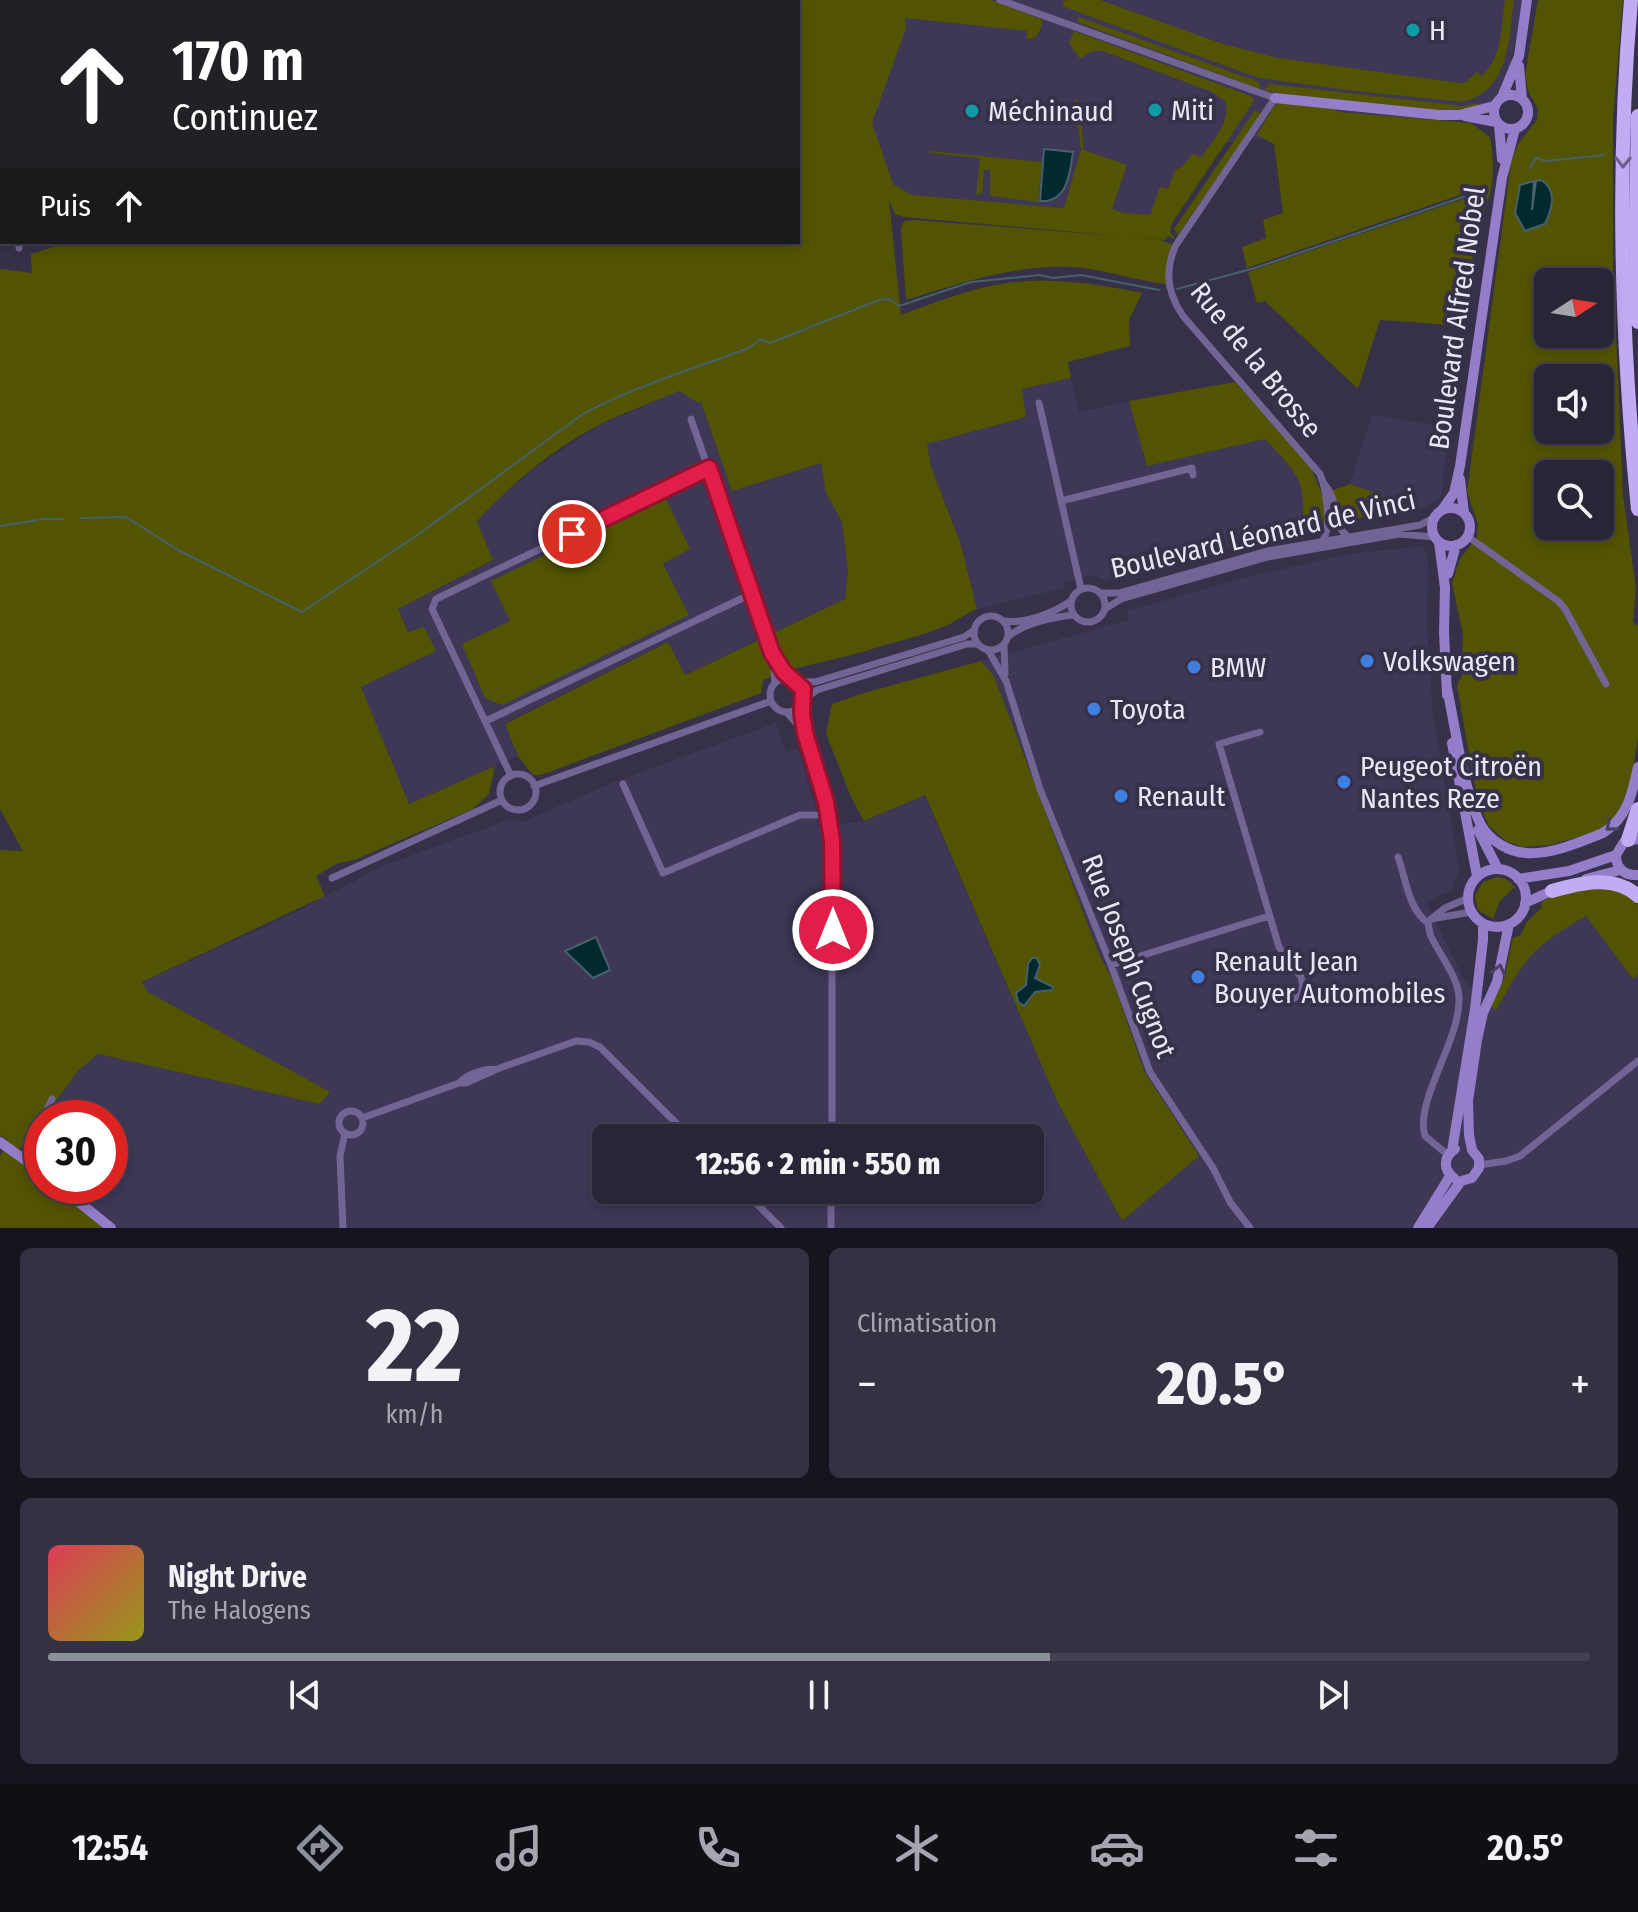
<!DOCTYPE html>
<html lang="fr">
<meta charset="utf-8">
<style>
:root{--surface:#282537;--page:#343142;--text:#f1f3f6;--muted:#a5a5ad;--line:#444252;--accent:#8c9099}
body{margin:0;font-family:"Fira Sans Condensed",sans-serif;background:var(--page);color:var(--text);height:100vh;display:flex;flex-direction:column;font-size:30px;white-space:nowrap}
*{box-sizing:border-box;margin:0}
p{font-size:26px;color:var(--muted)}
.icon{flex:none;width:44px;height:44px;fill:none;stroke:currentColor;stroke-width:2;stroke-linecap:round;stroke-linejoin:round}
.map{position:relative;height:1228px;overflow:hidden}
.sheet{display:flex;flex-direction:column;gap:20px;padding:20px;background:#16141e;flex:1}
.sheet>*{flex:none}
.guide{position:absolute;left:0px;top:0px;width:800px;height:244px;box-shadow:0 4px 12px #0003,0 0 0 2px var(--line);background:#202124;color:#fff;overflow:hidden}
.needle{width:52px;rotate:78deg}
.controls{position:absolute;left:1534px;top:268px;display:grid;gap:16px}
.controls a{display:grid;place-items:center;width:80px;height:80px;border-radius:12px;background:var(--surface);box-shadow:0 4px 12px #0003,0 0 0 2px var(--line);font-size:40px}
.speed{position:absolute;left:24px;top:1100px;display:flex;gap:16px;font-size:40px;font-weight:700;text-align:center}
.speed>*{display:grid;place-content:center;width:104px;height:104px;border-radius:50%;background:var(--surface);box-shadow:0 4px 12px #0003,0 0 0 2px var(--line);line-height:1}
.speed .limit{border:12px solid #d22;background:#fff;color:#111}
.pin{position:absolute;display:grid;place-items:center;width:68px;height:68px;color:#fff;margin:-34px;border:4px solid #fff;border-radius:50%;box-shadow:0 2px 8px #0007}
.me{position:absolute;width:88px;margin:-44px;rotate:0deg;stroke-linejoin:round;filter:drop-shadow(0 0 6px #0008)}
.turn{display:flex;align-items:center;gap:28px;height:168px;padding:0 40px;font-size:36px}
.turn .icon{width:104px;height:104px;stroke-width:2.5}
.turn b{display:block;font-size:56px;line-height:68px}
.then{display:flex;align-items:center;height:76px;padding:0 40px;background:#0003;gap:16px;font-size:30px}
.big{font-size:60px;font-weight:800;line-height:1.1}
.sheet .card{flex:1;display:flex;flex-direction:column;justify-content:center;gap:12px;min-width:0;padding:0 28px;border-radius:12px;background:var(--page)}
.sheet .dial{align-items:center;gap:0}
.dial b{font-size:104px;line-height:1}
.song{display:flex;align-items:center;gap:24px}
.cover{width:96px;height:96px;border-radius:12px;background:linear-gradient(135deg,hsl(350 70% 55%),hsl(60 70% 35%))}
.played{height:8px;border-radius:4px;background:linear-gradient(90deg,var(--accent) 65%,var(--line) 65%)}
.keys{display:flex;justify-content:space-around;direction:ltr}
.heat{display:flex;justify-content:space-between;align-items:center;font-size:44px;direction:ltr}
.sheet .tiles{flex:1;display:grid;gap:20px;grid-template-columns:1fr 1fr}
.card:last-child{grid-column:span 2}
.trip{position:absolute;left:592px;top:1124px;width:452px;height:80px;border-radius:12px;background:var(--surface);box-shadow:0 4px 12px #0003,0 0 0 2px var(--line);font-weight:800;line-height:80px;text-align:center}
.tab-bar{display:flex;height:128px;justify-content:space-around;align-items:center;background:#100f16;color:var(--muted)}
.tab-bar .icon{width:56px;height:56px}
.tab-bar .current{color:var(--accent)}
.tab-bar b{font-size:36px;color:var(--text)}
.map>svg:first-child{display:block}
.built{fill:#3e3756;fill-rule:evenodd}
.green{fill:#525401;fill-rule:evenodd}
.water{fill:#022830;stroke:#47616c;stroke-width:2}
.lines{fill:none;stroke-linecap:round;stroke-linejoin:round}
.stream{stroke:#47616c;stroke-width:2}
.street{stroke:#726494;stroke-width:7}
.secondary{stroke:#947dc9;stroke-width:10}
.highway{stroke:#c1acf3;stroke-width:14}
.oneway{stroke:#6e628d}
.oneway2{stroke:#494063}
.route-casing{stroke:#92132f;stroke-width:20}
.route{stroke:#e11d48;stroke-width:14}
.culture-dot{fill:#0f9aa8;stroke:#363149;stroke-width:3}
.shop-dot{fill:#3f7fe0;stroke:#363149;stroke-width:3}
.labels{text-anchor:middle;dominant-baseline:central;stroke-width:8;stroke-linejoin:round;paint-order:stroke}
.poi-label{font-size:28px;fill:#e9e7f7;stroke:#363149;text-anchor:start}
.street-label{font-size:28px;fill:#e9e7f7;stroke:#363149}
</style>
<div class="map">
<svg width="1638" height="1228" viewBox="0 0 1638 1228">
<rect width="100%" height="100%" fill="#363149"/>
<path class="built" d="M 935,0 L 1526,0 L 1502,97 L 1494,106 L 1459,115 L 1216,144 L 1162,220 L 889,198 L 868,127 L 904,18 Z
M 1071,378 L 1079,412 L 1129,401 L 1147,466 L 1265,439 L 1300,478 L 1305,501 L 1302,526 L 1105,580 L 1092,575 L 1064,583 L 1064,588 L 977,609 L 960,542 L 931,467 L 927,444 L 1026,417 L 1021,389 Z
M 679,391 L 821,462 L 826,493 L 842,522 L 848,570 L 845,599 L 684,675 L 668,642 L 505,723 L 518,756 L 409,804 L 360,687 L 436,651 L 409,632 L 397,609 L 493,561 L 477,521 L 496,500 L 541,464 L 598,426 Z
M 1372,415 L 1449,428 L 1441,498 L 1420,509 L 1412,507 L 1350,484 Z
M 1423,546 L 1428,561 L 1427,627 L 1433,714 L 1459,869 L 1452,890 L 1426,901 L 1464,980 L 1496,1010 L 1519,967 L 1548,938 L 1586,915 L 1632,978 L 1638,974 L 1638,1228 L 105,1228 L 53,1186 L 110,1186 L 110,1118 L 44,1118 L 79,1070 L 98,1054 L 320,1104 L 329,1092 L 148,992 L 142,982 L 282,919 L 383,866 L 508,820 L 525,821 L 614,782 L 776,723 L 786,752 L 798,749 L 815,806 L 818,827 L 864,821 L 924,795 L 1058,1103 L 1122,1221 L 1198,1156 L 1144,1071 L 1113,981 L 1099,954 L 994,676 L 981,661 L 1129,620 L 1127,611 L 1243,578 L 1349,554 ZM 606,1138 L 1030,1138 L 1030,1190 L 606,1190 Z"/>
<path class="green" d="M 755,0 L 991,0 L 1043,20 C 1040,30 1039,40 1027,39 L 1027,31 L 905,18 L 906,28 L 872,123 L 893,184 L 911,195 L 1064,208 L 1081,150 L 1075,97 L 1079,102 L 1084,150 L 1127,165 L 1112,209 L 1124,213 L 1150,215 L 1160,187 L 1168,189 L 1175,170 L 1182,167 L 1192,154 L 1202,157 C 1213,140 1230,123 1226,102 L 1212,92 L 1103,51 L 1092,51 L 1080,59 L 1069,43 L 1074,31 L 1251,96 L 1254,101 L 1172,223 L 1170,232 L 1176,240 L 1168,236 L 1165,240 L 904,217 L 895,214 L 889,200 L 901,315 C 936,302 971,288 1007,283 C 1052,277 1098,284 1142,293 L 1129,320 L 1130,346 L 1068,362 L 1071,378 L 1022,389 L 1026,417 L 927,444 L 931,467 L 960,542 L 977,609 C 967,613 959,619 950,624 C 924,636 892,642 866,651 C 831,661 796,666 763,680 L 761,693 L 541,775 L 533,775 L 518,756 L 505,724 L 668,642 L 685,675 L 845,599 L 848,570 L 842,522 L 826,493 L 821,463 L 732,491 L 701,402 L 698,403 L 679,391 C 652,403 624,412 599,425 C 554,448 511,484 477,521 L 493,560 L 398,609 L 408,632 L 424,627 L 436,651 L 361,687 L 409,804 L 495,766 L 489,794 L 473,809 L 357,859 L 336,864 L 316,876 L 325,896 L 142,982 L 148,992 L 330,1092 L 320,1104 L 98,1054 L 79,1070 L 15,1156 L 42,1177 L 42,1186 L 53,1186 L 105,1228 L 0,1228 L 0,1157 L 7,1140 L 0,1135 L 0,850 L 23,851 L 0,809 L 0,269 L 32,273 L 31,254 L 69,242 L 798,242 L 798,2 L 753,2 Z
M 1065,0 L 1100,0 L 1223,44 L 1278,58 L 1459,83 L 1466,82 L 1477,72 L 1481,76 C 1503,58 1501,26 1505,0 L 1514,0 C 1509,39 1509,91 1463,102 L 1355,91 L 1259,78 L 1062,6 Z
M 1538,0 L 1623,0 L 1613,118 L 1613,266 L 1623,496 L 1636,588 L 1633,622 L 1638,626 L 1638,737 L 1628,802 L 1608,827 L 1590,834 L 1549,845 L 1523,847 L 1506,841 L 1489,826 L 1480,806 L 1473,776 L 1457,686 L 1462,675 L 1463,634 L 1452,583 L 1460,559 L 1477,537 L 1478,524 L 1467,492 L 1511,163 L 1518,144 L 1537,120 L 1538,109 L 1528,91 L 1525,75 ZM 1548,282 L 1600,282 L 1600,334 L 1548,334 ZM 1548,378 L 1600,378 L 1600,430 L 1548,430 ZM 1548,474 L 1600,474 L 1600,526 L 1548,526 Z
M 1079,17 L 1259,82 L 1260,89 L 1077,22 Z
M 1269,84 L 1463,106 L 1478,103 L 1479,107 L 1440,111 L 1283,94 L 1264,90 Z
M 1282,102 L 1336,108 L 1336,111 L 1340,112 L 1471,123 L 1490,137 C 1495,163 1495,190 1482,214 L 1480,213 L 1483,187 L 1247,268 L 1242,247 L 1266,238 L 1263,220 L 1283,213 L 1274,144 L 1257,135 L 1274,106 Z
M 1255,110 L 1261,114 L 1178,235 L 1174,229 Z
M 929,151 L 1042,162 L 1038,202 L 990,196 L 990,170 L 984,170 L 982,192 L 976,196 L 980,158 L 929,153 Z
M 1481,193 L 1464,326 L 1380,320 L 1358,389 L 1265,301 L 1257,303 L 1248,272 Z
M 914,220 L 1158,239 L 1173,245 L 1166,266 L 1166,284 C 1133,280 1101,268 1068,267 C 1013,265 958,284 906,300 L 901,229 L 904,221 Z
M 1235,382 L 1310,466 L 1322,494 L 1350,484 L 1420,509 L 1302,526 C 1307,478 1296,473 1265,439 L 1147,466 L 1129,401 Z
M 665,497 L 690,549 L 663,564 L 689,615 L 502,705 L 485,698 L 462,644 L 510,621 L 491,581 Z
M 981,661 L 994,676 L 1099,954 L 1113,981 L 1144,1071 L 1199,1156 L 1122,1221 L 1058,1103 L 925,795 L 864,821 L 851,797 L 826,734 L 832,704 L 867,692 Z
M 1497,877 L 1506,879 L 1515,887 L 1500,901 L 1493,919 L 1478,910 L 1475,896 L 1483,882 Z
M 1611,885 L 1635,900 L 1638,905 L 1638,974 L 1633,979 L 1586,916 C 1534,946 1524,958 1496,1011 L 1490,1005 L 1503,982 L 1513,938 L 1521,935 L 1526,923 L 1542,907 L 1541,902 L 1555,895 Z"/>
<path class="water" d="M 1044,149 L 1073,152 C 1070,174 1067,203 1040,201 Z
M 1541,180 C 1558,190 1552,209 1545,224 L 1525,231 L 1515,213 L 1520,185 L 1534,181 L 1532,210 L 1536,181 Z
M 596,937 L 610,970 L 593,978 L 565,951 Z
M 1032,958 L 1037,958 L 1040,965 L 1035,978 L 1053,987 L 1052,990 L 1035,992 L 1024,1006 L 1018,1002 L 1016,993 L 1026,985 L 1028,964 Z"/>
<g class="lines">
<path class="stream" d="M 1530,168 L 1536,158 L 1546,161 L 1604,155
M 1177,289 L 1255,268 L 1481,191
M 81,518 L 126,517 L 178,550 L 302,612 L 419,534 L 583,414 C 636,386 693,369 749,348 L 760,339 L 770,343 L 879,300 L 888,299 L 899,306 L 971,282 L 1040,275 L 1053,278 L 1081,275 L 1159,290
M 41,519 L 63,519
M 0,526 L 38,520"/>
<path class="street" d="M 309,0 L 310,2
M 641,0 L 642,2
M 1000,0 L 1275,98 L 1176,245 C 1164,270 1167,293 1183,316 L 1320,474 C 1326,488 1332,527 1323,540
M 0,99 L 2,107
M 19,242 L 19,248
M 1039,403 L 1081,589
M 691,419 L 772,653 L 784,672 L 792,678
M 1325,485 C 1339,500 1331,522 1347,536
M 1061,501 L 1192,468 L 1193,475
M 1467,536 L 1558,601 L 1565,609 L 1606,684
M1071 605a17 17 0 1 1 34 0a17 17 0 1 1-34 0Z
M 1100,593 L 1119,593 L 1267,551 L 1420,525 L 1435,517
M 1105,609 L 1121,599 L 1268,557 L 1399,534 L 1435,537
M974 633a17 17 0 1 1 34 0a17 17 0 1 1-34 0Z
M 1004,621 C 1026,624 1053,613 1071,601
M 1009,636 C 1025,623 1053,617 1074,615
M 1004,645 L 1005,674
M 988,650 L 1006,681 L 1040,789 L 1111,965 L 1150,1072 L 1213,1168 L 1230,1202 L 1250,1228
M 773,656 L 775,683
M770 695a17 17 0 1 1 34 0a17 17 0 1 1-34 0Z
M 797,681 L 815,682 L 964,637 L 974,630
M 804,699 L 817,690 L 967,644 L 977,644
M 787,713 L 805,733 L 802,706
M 486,721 L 751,594
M 1260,732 L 1219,744 L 1279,947 L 1301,977 L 1303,986 L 1298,996 L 1286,1002
M 805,733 L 826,802 L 832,841 L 832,1138
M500 792a18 18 0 1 1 36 0a18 18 0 1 1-36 0Z
M 511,776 L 432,609 L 436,599 L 709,468
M 623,784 L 663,873 L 800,815 L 828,815
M 534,786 L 771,701
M 1398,857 C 1406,878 1408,909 1428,923 L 1430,934 C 1438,953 1458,976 1459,997 C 1461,1040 1414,1101 1425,1136 L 1448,1155
M 332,878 L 502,800
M 1468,898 L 1445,908 L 1431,919 L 1471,912
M 1111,965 L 1269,916
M 459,1083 C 468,1073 484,1069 497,1069
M339 1123a12 12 0 1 1 24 0a12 12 0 1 1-24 0Z
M 43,1118 L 52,1099
M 362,1118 L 459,1083 L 466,1083 L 497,1069 L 576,1041 L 589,1042 L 600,1047 L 691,1138
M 24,1158 L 42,1120
M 1479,1165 L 1506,1161 L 1520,1156 L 1638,1061
M 743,1190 L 781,1228
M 343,1228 L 340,1156 L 345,1133
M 831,1228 L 831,1190"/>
<path class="secondary" d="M 122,2 L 124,0
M 1519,66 L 1522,99
M1494 112a17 17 0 1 1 34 0a17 17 0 1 1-34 0Z
M 1502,97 L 1519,56 L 1527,0
M 1275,98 L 1439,115 L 1459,115 L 1494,106
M 1465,116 L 1496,122
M 1499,125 L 1502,159
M 0,129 L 2,128
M 1460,479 L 1464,513
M1432 527a19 19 0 1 1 38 0a19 19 0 1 1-38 0Z
M 1442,510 L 1454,493 L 1460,466 L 1502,178 L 1515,129
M 1439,542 L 1445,588 L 1444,632 L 1447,695
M 1448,574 L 1456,545
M 1447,688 C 1455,726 1464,793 1481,825 C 1490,841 1509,852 1526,853 C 1550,855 1581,842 1603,833 C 1628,817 1632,794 1638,767
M 1452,743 L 1477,876
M 1478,830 L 1498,869
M 1638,839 L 1624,842 L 1616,855 C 1616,868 1624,876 1638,875
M1468 898a29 29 0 1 1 58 0a29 29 0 1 1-58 0Z
M 1518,879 L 1569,871 L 1616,855
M 1586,879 L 1620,870
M 1525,903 L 1556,889
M 0,1142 L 42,1172
M 1452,1151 L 1475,1009 L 1483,940 L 1483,924
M 1454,1178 C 1443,1170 1443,1157 1455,1149
M 59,1186 L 111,1228
M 1418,1228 L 1450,1176
M 1427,1228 L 1461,1181 L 1472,1178 L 1479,1168 L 1479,1159 L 1472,1150 L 1469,1135 L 1468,1101 L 1477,1040 L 1483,1013 L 1497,982 L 1509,924"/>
<path class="highway" d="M 1631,0 C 1616,170 1621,340 1638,509
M 1638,116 L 1636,221 L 1638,322
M 1628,840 L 1638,809
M 1552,891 C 1580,883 1614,874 1638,896"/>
</g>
<defs><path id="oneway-chevron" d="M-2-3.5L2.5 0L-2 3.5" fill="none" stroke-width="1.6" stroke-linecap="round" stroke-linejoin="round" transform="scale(2)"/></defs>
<use class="oneway" href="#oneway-chevron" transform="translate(1623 162) rotate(91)"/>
<g class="oneway2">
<use href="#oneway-chevron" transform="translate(1611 826) rotate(141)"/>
<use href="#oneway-chevron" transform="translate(1499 970) rotate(-77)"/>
</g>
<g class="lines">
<g class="route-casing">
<path id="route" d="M 572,534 L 709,468 L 772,653 L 784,672 L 803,689 L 802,713 L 805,733 L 826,802 L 832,841 L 833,930"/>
</g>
<use href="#route" class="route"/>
</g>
<g class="culture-dot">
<circle cx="1413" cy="30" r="8"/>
<circle cx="1155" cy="110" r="8"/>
<circle cx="972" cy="111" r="8"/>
</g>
<g class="shop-dot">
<circle cx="1367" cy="661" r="8"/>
<circle cx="1194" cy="667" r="8"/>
<circle cx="1094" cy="709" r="8"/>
<circle cx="1344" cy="782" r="8"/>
<circle cx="1121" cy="796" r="8"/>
<circle cx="1198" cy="977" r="8"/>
</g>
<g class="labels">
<g class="poi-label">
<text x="1429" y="30">H</text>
<text x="1171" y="110">Miti</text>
<text x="988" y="111">Méchinaud</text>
<text x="1383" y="661">Volkswagen</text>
<text x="1210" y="667">BMW</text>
<text x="1110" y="709">Toyota</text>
<text x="1360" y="766">Peugeot Citroën<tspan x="1360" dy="32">Nantes Reze</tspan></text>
<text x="1137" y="796">Renault</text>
<text x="1214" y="961">Renault Jean<tspan x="1214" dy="32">Bouyer Automobiles</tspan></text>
</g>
<g class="street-label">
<text transform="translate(1457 318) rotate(-82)">Boulevard Alfred Nobel</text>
<text transform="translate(1256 360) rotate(51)">Rue de la Brosse</text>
<text transform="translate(1263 534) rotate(-13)">Boulevard Léonard de Vinci</text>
<text transform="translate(1129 956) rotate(69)">Rue Joseph Cugnot</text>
</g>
</g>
</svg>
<div class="controls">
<a><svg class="needle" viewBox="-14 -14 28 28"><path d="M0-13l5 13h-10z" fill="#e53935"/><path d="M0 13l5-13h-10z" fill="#a5a5ad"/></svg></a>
<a><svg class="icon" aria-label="sound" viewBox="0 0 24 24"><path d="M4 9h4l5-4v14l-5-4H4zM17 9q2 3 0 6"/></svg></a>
<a><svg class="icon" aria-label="search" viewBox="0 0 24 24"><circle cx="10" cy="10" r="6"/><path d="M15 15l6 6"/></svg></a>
</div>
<div class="speed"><div class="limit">30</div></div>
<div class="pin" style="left:572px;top:534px;background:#d93025"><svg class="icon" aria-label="arrive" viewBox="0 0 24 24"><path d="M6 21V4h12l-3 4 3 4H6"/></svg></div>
<svg class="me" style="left:833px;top:930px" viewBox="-20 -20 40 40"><circle r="17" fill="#e11d48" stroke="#fff" stroke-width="3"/><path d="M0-11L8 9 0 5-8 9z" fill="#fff"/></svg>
<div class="trip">12:56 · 2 min · 550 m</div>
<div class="guide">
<div class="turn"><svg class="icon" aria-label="ahead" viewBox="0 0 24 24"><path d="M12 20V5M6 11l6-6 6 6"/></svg><div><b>170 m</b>Continuez</div></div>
<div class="then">Puis<svg class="icon" aria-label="ahead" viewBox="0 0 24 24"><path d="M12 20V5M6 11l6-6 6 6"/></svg></div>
</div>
</div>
<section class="sheet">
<div class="tiles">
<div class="card dial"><b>22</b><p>km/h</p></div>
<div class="card"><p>Climatisation</p>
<div class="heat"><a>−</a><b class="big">20.5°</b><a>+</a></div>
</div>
<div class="card">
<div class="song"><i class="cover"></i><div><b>Night Drive</b><p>The Halogens</p></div></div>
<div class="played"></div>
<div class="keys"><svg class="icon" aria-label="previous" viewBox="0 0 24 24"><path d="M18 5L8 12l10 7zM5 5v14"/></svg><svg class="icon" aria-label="pause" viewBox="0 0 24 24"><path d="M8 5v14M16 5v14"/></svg><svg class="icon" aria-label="next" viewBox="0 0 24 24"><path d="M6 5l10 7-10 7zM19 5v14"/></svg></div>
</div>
</div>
</section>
<nav class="tab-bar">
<b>12:54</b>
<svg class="icon current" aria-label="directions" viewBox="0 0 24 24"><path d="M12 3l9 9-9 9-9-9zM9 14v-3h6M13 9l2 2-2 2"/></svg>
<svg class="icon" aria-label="music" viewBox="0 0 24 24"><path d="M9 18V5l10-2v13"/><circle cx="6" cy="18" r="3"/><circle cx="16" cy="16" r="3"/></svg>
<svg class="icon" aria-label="phone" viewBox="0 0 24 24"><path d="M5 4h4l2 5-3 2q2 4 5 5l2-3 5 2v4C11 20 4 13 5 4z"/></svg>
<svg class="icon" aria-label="climate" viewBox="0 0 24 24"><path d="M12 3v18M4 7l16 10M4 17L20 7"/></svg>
<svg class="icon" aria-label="car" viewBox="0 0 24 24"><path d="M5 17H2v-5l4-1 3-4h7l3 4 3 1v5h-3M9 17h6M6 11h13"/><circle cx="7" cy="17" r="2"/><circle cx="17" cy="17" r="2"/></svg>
<svg class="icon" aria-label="filters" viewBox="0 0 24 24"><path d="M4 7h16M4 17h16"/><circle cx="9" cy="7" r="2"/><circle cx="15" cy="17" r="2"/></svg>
<b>20.5°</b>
</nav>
